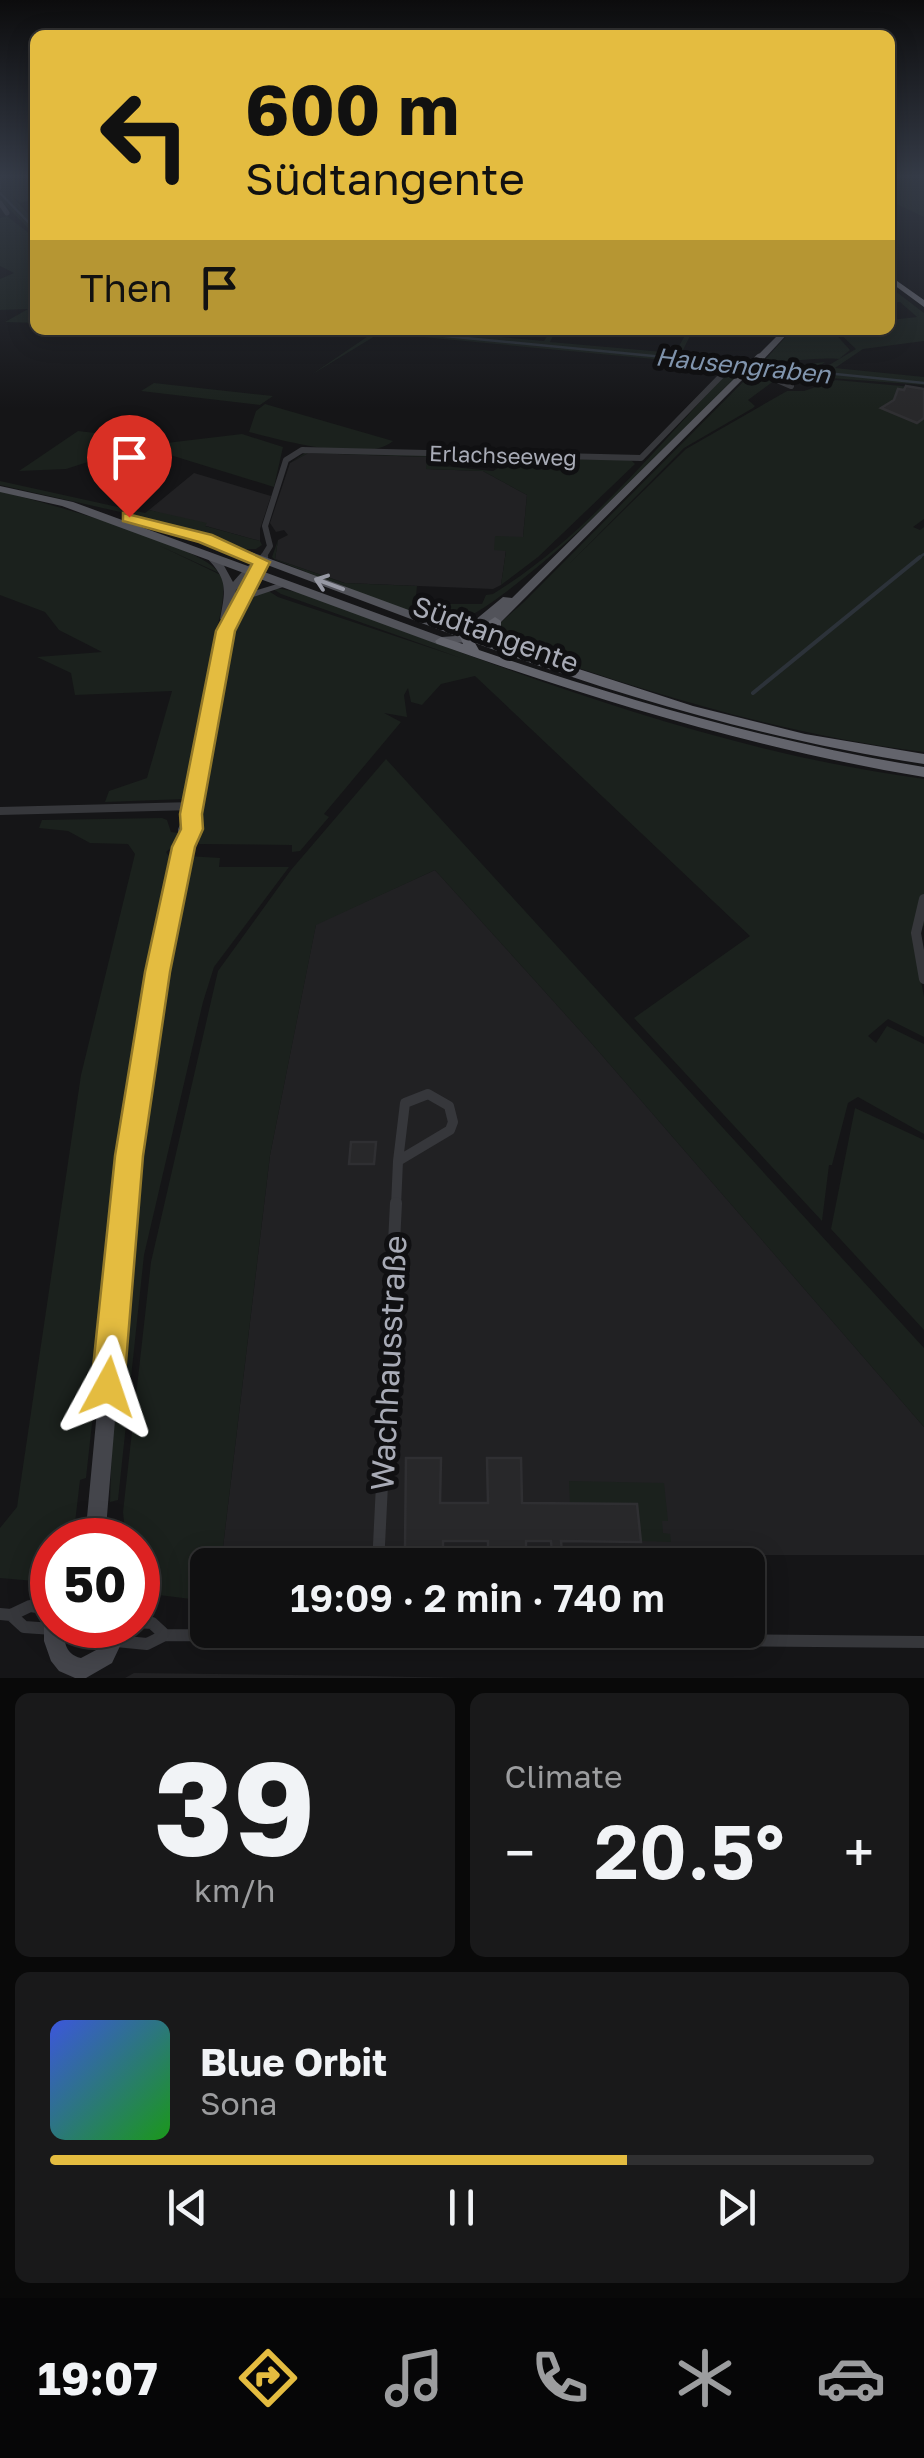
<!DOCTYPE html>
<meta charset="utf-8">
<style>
:root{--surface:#101011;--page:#19191a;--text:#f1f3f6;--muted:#9c9d9f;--line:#303031;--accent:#e4bc40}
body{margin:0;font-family:"Golos Text",sans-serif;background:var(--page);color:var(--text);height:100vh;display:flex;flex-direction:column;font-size:38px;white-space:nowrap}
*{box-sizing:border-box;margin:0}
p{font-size:32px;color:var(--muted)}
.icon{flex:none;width:55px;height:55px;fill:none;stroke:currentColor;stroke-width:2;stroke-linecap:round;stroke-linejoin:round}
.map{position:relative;height:1678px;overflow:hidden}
.sheet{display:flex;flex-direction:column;gap:15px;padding:15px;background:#090909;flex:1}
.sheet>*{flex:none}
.top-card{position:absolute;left:30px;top:30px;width:865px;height:305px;border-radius:15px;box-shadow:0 5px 25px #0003,0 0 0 2px var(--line);background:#e4bc40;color:#111;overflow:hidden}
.speed{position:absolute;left:30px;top:1518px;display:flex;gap:20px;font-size:50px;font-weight:700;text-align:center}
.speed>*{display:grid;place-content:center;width:130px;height:130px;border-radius:50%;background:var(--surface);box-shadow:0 5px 25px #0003,0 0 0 2px var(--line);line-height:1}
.speed .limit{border:15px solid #d22;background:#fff;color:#111}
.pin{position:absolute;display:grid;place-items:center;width:85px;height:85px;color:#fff;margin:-102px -42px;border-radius:50% 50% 50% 0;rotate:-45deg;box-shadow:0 0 10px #0007}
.pin .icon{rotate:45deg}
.me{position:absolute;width:110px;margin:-55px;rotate:5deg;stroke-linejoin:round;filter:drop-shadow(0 0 8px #0008)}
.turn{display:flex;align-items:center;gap:35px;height:210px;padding:0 50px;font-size:45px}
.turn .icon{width:130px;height:130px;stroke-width:2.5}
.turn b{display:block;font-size:70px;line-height:85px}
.then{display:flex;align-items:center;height:95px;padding:0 50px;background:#0003;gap:20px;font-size:38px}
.big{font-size:75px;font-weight:600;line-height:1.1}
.sheet .widget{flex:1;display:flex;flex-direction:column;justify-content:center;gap:15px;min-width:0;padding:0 35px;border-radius:15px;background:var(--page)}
.sheet .dial{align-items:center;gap:0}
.dial b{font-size:130px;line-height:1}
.song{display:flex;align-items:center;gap:30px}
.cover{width:120px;height:120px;border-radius:15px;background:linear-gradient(135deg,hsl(230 70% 55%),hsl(120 70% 35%))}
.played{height:10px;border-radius:5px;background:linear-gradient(90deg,var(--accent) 70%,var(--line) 70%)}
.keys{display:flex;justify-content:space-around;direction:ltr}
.heat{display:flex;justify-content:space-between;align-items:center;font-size:55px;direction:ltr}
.sheet .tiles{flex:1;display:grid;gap:15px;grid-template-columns:1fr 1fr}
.widget:last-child{grid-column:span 2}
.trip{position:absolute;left:190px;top:1548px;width:575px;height:100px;border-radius:15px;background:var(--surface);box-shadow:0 5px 25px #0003,0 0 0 2px var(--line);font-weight:600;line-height:100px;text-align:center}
.menu{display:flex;height:160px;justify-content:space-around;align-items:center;background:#060607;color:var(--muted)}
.menu .icon{width:70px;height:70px}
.menu .selected{color:var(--accent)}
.menu b{font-size:45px;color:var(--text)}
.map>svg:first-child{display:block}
.built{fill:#212123}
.green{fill:#1b211d}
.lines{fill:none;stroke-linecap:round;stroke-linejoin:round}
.stream-far1{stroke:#2c3239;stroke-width:2.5}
.stream{stroke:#2c3239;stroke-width:4}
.building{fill:#28282a;stroke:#2f2f32;stroke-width:2.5}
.street-far4{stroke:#36373b;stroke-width:5}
.street-far3{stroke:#36373b;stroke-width:6}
.street-far2{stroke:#36373b;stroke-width:8}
.street-far1{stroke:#36373b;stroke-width:10}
.street{stroke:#36373b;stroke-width:12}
.secondary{fill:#44454b;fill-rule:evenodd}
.primary{fill:#52535a;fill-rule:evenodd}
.highway{fill:#63646c;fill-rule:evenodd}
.primary-bridge{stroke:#52535a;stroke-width:9}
.oneway{stroke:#9799a4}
.route{fill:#e4bc40;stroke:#947a2a;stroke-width:2.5}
.labels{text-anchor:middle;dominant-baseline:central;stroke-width:10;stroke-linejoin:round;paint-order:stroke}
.far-street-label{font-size:22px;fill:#a8abb6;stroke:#101012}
.far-water-label{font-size:25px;font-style:italic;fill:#8195ae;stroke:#101012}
.street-label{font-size:28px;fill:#a8abb6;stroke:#101012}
.near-street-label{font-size:32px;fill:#a8abb6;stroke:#101012}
</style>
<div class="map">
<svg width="924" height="1678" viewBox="0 0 924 1678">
<rect width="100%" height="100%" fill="#151517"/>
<path class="built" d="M 308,453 L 428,457 L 427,469 L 483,471 L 527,495 L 523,537 L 506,550 L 501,585 L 493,589 L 345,583 L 275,559 L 278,540 L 288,535 L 284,530 L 276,532 L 270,523 L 290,463 Z
M 194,473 L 271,496 L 260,529 L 260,541 L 149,510 Z
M 435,870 L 593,1045 L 924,1427 L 924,1555 L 222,1555 L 270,1155 L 316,924 Z
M 134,1673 L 370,1676 L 461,1678 L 125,1678 Z"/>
<path class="green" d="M 0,175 L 9,177 L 11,196 L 10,175 L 35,175 L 35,199 L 20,203 L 12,196 L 35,221 L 35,235 L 0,200 Z
M 890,175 L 924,175 L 924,217 L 890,201 Z
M 7,216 L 35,238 L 35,305 L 29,309 L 35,307 L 35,323 L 5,322 L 28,309 L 0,310 L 0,279 L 14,273 L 0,266 L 0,218 Z
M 890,287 L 924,313 L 924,341 L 863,349 L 835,368 L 924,377 L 924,385 L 830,378 L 802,381 L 856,349 L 836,330 L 890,330 L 890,320 L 917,317 L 900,302 L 890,303 Z
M 377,330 L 426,330 L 544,341 L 551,330 L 556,330 L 550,342 L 675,353 L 687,332 L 671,330 L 693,330 L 681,354 L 792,366 L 825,362 L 807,376 L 789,381 L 717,365 L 380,333 L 311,375 Z
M 792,330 L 832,330 L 850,350 L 839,359 C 813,357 790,363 764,361 Z
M 740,371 C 709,413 496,619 455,621 C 424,622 310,573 274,559 L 272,557 L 278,540 L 275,559 L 344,583 L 417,586 L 416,596 L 427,597 L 427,604 L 482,604 L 486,595 L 493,594 C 584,538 655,449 728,372 Z
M 753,372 L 775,380 L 748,400 L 755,406 L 753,408 L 684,448 L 569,564 L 686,449 L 787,391 L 804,391 L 836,380 L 924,388 L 924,519 L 913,527 L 920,530 L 924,527 L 924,752 C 786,735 656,695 525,650 L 500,635 L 499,624 L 524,602 Z
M 154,383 L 273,396 L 260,405 L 141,391 Z
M 265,404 L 393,441 C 367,464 280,440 249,432 L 256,411 Z
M 78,431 L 146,439 L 144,444 L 66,469 L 19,471 Z
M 242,434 L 283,447 L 274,487 L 141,446 Z
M 308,451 L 506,457 L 434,457 L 432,465 L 493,471 L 515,458 L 631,460 L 635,464 L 538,557 L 501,585 L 506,551 L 494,550 L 495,536 L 523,537 L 527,495 L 483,471 L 426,469 L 427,457 L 308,453 L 290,463 Z
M 0,481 L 145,513 L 149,510 L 207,523 L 205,526 L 260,541 L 262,545 L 256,549 L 240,549 L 125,513 L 0,485 Z
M 0,491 C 38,501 202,545 219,573 L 158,545 L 223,576 C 226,604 215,632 210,660 C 206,693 203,775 185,799 L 105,802 L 109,791 L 147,778 L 172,691 L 75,695 L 71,673 L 37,657 L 102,652 L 59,630 L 45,612 L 0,595 Z
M 276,588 L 302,593 C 508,670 703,749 924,779 L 924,926 L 915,922 L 912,931 L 924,997 L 924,1037 L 888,1019 L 868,1036 L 876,1043 L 887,1026 L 924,1044 L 924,1134 L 858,1097 L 848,1103 L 832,1165 L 829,1165 L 822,1221 L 634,1018 L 750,936 L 475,676 L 441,684 L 422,705 L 411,702 L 408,688 L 404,695 L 407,717 L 384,713 L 401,722 L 324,814 L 329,817 L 300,851 L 292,852 L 292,845 L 199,844 C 198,818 229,624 247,602 C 252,595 260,593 267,590 L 278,597 L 461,658 L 281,594 L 273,589 Z
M 386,759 L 924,1348 L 924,1427 L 593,1045 L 435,870 L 316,925 L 270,1155 L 222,1555 L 359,1557 L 359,1565 L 208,1565 L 207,1601 L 151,1594 L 138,1568 L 138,1540 L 126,1540 L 123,1512 L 151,1262 L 218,971 L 291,870 Z
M 162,818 L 167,820 L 171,832 L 179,833 L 177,843 L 166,852 L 169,856 L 161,898 L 163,909 L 129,1086 L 86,1478 L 80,1480 L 73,1540 L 52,1540 L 52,1576 L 46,1582 L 0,1578 L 0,1528 L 17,1507 L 81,1075 L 135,854 L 128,844 L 90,843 L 68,831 L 39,828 L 42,820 Z
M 187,856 L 220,858 L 219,867 L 289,867 L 214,967 L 203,1002 L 144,1255 L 118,1500 L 110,1502 C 116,1284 146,1069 187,856 Z
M 855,1108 L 924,1140 L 924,1330 L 831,1229 Z
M 569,1481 L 664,1483 L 668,1521 L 662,1521 L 663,1533 L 670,1534 L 671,1542 L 641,1541 L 637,1504 L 570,1504 Z"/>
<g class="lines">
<path class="stream-far1" d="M 0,175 L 0,189
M 0,193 L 35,229
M 383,330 L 747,365
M 756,366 L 924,383
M 917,559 L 924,554"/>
<path class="stream" d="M 753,693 L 920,557"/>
</g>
<path class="building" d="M 906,386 L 924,389 L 924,418 L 917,423 L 881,408 L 894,400 L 898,389 L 904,390 Z
M 351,1142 L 376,1142 L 374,1164 L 349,1164 Z
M 406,1458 L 441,1458 L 440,1503 L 488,1503 L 487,1458 L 521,1458 L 522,1503 L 637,1504 L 641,1542 L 561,1541 L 562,1552 L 552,1552 L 551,1541 L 526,1541 L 526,1550 L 488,1549 L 488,1541 L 443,1541 L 443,1549 L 405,1548 Z"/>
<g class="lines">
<path class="street-far4" d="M 0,203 L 7,213"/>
<path class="street-far3" d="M 262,559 L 270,546 L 265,526 L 286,460 L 302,450 L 641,458 L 728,369 L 763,374 L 791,386"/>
<path class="street-far2" d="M 261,562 L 264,557
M 0,811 L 193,806"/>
<path class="street-far1" d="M 924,899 L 916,933 L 924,979
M 428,1094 L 449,1106 L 453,1122 L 450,1130 L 398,1161 L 405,1103 Z
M 396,1206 L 398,1161"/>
<path class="street" d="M 378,1565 L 396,1203
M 0,1614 L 11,1615 L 30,1606 L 52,1609
M 11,1615 L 24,1627 L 53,1629
M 138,1622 L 152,1623 L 165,1635
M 116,1641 L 147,1644 L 165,1635 L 924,1642"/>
<path class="secondary" d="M 209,552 L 222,562 L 233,582 C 242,572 251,559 264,560 L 266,562 L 251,592 L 287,581 L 292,584 L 247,599 L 230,631 L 216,729 L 197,814 L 190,829 L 190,847 L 147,1071 L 137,1156 L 106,1528 L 101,1540 L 81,1540 L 86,1528 L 121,1156 L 133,1071 L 178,847 L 178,829 L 185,814 L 204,729 L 220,631 L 225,622 L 220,619 C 226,588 228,579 204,555 ZM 248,578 L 232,607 L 236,590 Z
M 52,1615 L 52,1625 L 64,1625 C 64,1640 64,1654 81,1658 L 98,1649 L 109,1625 L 130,1625 L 112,1663 L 86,1678 L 75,1678 L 59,1671 L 51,1661 L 44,1641 L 44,1625 L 47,1618 Z"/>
<path class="primary" d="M 783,330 L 791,330 L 763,360 L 757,360 L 757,356 Z
M 740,373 L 747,375 L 491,632 L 472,642 L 437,644 L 62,506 L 0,492 L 0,486 L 73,502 L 442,637 L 456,636 L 246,557 L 133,519 L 138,516 L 142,517 L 254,553 L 463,630 L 503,597 L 512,598 Z"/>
<path class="highway" d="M 890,276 L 924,300 L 924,307 L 890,282 Z
M 495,617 L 501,621 L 501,632 L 517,649 L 693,706 L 805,734 L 924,754 L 924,764 C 769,740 622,697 475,643 L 479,650 C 625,700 771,742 924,767 L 924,777 C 756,749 596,700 437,644 L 435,641 L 441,637 L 463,644 L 459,635 L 465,631 L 497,642 L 489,633 L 489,621 Z"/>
<path class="primary-bridge" d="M 743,375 L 760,358"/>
</g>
<defs><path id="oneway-shaft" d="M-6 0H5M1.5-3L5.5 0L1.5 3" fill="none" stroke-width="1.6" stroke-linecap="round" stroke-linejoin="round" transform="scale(2.5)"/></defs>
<use class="oneway" href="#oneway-shaft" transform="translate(329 584) rotate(-160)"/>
<linearGradient id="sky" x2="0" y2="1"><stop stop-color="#0c0c0d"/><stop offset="0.43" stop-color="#353b47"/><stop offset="1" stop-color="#353b47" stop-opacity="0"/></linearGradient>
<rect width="924" height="409" fill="url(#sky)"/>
<path class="route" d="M 123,513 L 212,535 L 270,562 L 235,631 L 202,814 L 203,829 L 195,847 L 170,972 L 143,1156 L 124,1387 L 119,1399 L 108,1404 L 96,1399 L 91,1387 L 115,1156 L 145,972 L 172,847 L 181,829 L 180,814 L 216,631 L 252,564 L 199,542 L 123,521 Z"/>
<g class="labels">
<g class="far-street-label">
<text transform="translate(503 455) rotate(2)">Erlachseeweg</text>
</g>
<g class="far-water-label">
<text transform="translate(743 365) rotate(6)">Hausengraben</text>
</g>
<g class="street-label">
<text transform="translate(496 634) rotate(20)">Südtangente</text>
</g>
<g class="near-street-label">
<text transform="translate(388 1363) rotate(-87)">Wachhausstraße</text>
</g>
</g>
</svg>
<div class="speed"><div class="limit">50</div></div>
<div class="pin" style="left:129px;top:517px;background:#d93025"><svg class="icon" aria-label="arrive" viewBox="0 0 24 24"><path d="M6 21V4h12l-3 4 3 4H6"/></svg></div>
<svg class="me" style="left:108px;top:1387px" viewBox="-20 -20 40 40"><path d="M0-17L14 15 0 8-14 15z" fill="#e4bc40" stroke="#fff" stroke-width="4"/></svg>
<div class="trip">19:09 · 2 min · 740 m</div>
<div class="top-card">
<div class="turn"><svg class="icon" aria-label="left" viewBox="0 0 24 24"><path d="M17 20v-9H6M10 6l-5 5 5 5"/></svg><div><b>600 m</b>Südtangente</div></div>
<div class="then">Then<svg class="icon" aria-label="arrive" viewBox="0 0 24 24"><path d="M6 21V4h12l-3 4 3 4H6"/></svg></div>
</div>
</div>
<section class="sheet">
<div class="tiles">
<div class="widget dial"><b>39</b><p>km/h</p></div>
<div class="widget"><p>Climate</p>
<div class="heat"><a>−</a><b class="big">20.5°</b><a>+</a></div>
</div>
<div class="widget">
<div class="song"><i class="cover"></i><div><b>Blue Orbit</b><p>Sona</p></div></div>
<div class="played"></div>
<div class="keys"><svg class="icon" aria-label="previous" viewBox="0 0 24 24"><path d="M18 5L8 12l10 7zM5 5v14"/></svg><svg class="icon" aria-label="pause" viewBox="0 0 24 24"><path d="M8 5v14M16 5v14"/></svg><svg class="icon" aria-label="next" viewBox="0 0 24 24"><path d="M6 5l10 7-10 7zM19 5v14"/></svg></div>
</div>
</div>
</section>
<nav class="menu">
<b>19:07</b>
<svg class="icon selected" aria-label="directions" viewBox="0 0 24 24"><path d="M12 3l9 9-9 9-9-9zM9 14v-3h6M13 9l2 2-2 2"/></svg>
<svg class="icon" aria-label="music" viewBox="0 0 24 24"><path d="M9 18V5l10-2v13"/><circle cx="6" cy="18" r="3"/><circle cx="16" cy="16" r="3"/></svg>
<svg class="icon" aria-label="phone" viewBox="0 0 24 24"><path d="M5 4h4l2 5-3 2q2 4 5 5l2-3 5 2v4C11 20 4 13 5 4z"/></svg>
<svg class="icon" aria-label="climate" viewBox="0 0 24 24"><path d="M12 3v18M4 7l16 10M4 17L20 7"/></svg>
<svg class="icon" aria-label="car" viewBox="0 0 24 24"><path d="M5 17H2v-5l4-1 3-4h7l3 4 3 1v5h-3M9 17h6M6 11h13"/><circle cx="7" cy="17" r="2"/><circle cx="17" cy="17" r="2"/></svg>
</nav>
